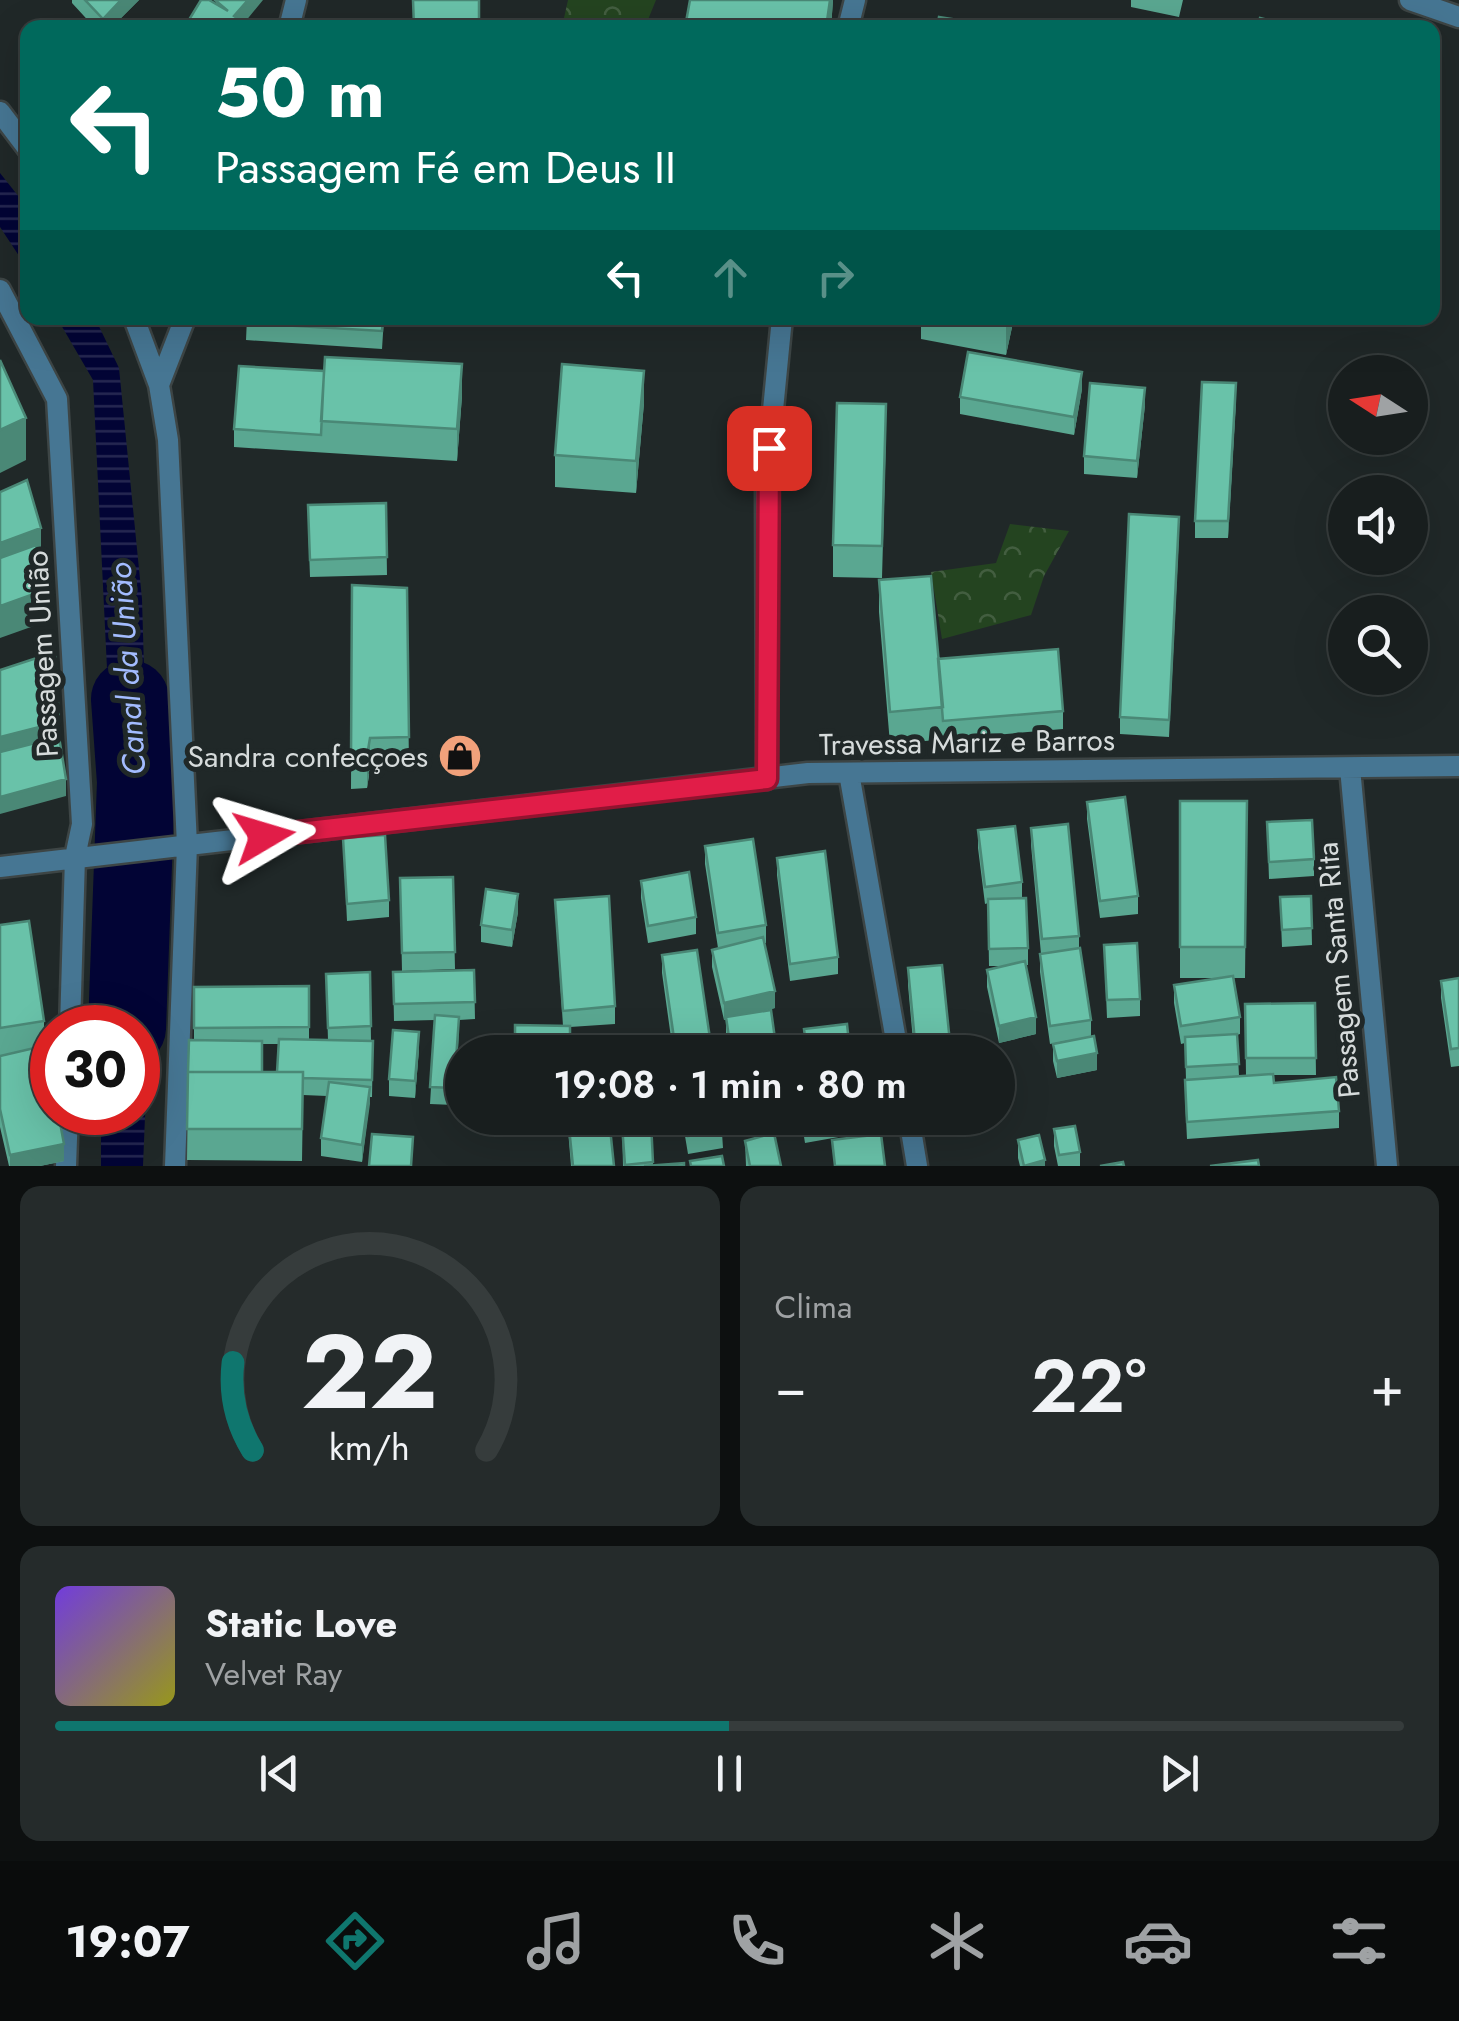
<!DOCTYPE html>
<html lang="pt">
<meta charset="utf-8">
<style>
:root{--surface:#181e1e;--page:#252b2b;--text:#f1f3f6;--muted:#9fa2a4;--line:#363c3c;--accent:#0f766e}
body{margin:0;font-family:Jost,sans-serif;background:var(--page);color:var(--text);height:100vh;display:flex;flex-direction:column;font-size:38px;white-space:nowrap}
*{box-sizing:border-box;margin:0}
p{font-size:32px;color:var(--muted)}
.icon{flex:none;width:55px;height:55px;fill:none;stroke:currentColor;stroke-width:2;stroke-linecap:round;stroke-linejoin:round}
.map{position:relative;height:1166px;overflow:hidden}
.panel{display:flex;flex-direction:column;gap:20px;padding:20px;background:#0d1010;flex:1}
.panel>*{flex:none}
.banner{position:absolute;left:20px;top:20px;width:1420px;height:305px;border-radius:20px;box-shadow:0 10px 40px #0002,0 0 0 2px var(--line);background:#00695c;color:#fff;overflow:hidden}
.needle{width:65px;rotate:282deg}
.fabs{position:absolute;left:1328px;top:355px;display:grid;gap:20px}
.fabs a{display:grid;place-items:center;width:100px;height:100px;border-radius:50%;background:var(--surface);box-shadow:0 10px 40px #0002,0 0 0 2px var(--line);font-size:50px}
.speed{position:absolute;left:30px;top:1005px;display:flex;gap:20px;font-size:50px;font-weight:700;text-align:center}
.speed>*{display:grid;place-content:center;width:130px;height:130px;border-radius:50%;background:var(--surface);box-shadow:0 10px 40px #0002,0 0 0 2px var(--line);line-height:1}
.speed .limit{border:15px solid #d22;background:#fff;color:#111}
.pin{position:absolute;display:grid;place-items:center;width:85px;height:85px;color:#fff;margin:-42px;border-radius:20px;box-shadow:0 5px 15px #0006}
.me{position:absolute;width:110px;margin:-55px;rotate:83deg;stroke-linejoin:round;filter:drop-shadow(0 0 8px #0008)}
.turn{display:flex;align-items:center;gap:35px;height:210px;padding:0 30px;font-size:45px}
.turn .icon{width:130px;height:130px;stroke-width:2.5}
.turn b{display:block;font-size:70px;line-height:85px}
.lanes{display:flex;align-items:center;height:95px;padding:0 30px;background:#0003;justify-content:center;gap:50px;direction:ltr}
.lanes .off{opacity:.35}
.big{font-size:75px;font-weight:600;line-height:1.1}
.panel .widget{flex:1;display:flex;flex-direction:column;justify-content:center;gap:15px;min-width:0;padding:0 35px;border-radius:20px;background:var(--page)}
.panel .dial{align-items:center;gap:0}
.dial svg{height:260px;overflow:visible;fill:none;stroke:var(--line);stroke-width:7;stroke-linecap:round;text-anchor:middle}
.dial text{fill:var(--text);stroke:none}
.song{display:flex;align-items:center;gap:30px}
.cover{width:120px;height:120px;border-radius:15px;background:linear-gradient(135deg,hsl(260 70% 55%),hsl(60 70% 35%))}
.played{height:10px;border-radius:5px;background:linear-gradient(90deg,var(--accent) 50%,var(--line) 50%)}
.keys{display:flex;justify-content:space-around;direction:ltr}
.heat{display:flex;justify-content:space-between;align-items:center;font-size:55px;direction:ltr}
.panel .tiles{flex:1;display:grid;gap:20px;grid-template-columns:1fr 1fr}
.widget:last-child{grid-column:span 2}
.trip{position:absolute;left:445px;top:1035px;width:570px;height:100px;border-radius:50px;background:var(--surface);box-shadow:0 10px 40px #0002,0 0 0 2px var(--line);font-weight:600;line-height:100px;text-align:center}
.dock{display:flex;height:160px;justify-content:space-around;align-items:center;background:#0a0c0c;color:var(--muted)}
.dock .icon{width:70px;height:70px}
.dock .selected{color:var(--accent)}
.dock b{font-size:45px;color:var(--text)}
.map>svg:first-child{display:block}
.forest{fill:url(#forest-crowns)}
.water{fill:url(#water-rules)}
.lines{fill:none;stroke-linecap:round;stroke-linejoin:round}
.canal{stroke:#020435;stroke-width:78}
.street-casing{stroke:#3d4545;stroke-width:25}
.street{stroke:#467693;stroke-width:20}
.wall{fill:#5aa791;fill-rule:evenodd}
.shaded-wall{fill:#4a8876}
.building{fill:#69c2a9;stroke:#4a8876;stroke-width:2.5}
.route-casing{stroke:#92132f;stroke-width:25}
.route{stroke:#e11d48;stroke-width:18}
.labels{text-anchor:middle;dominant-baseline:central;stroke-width:10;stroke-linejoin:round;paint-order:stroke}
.street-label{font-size:30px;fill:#d6dbdb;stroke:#202828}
.poi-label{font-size:30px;fill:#d6dbdb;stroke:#202828;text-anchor:end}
.water-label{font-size:32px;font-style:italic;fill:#a3bcff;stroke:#202828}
</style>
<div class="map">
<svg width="1459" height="1166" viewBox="0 0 1459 1166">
<defs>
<pattern id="forest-crowns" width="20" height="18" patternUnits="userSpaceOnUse" patternTransform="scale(2.5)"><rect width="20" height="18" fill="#244420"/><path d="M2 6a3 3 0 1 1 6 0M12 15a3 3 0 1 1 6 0" fill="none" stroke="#435e40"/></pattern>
<pattern id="water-rules" width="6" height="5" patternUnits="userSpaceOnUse" patternTransform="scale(2.5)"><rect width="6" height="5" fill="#020435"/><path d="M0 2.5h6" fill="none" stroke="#262852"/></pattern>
</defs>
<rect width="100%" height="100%" fill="#202828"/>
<path class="forest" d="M 568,0 L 656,0 L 645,27 L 562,27 Z
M 1010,524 L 1069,531 L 1044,576 L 1031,615 L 942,639 L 931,572 L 996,563 Z"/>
<path class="water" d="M 0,173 L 27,207 L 27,268 L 0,227 Z
M 57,318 L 95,318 L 119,368 L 142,599 L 148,804 L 114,813 L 93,380 Z
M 104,897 L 154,899 L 143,1166 L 101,1166 L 101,1113 L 138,1112 L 138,1028 L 102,1027 Z"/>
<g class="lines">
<path class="canal" d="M 127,1028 L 136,782 L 130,699"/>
<g class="street-casing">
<path id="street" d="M 1410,0 L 1459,17
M 289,28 L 296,0
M 848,28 L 855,0
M 0,112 L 28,149
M 0,290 L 57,399 L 82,824 L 75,857 L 70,1028
M 134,318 L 159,385 L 168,440 L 187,845 L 175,1166
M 159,385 L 185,318
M 1350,768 L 1387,1166
M 849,773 L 898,1052
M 767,779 L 766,481 L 782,318
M 0,867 L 808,773 L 1459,766
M 909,1118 L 917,1166
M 66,1166 L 68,1112"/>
</g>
<use href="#street" class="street"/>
</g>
<path class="wall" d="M 72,0 L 139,0 L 111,28 L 95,28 L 72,3 Z
M 413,0 L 479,0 L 479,28 L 414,28 Z
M 833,0 L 831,28 L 686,28 L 686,22 Z
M 1131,0 L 1183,0 L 1179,17 L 1131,7 Z
M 28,97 L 28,133 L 25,132 L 25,100 Z
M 247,318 L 384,318 L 382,349 L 246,340 Z
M 921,318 L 1014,318 L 1006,355 L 921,339 Z
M 1082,389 L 1074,435 L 960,414 L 960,397 Z
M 462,396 L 457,461 L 234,447 L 234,429 Z
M 1236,400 L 1228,538 L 1195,538 L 1195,521 Z
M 644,403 L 636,493 L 555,487 L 555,455 Z
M 1145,405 L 1137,478 L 1084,474 L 1084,456 Z
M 886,435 L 882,578 L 833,577 L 833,545 Z
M 386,503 L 387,575 L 310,577 L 308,522 Z
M 1179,535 L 1169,737 L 1120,734 L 1120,717 Z
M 879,580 L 938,659 L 1063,711 L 1063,729 L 890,744 L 879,612 Z
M 352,585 L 407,588 L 409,769 L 370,769 L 367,788 L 351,789 Z
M 1180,801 L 1247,801 L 1245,978 L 1234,978 L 1240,1017 L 1240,1034 L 1237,1035 L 1239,1076 L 1246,1075 L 1245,1004 L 1315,1003 L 1316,1075 L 1273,1075 L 1274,1083 L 1339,1111 L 1339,1128 L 1187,1139 L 1185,1098 L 1185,1080 L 1186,1080 L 1185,1043 L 1181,1044 L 1174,1003 L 1174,985 L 1220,978 L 1180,978 Z
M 1087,802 L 1138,896 L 1138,914 L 1100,918 L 1087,819 Z
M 1267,822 L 1314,859 L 1314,876 L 1269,879 Z
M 1031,828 L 1079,936 L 1079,948 L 1091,1020 L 1091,1036 L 1097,1070 L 1057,1078 L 1053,1061 L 1053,1044 L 1070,1040 L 1050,1044 L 1040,972 L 1040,954 L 1041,954 L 1031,845 Z
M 978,830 L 1022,882 L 1022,898 L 1028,948 L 1028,965 L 1026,965 L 1036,1034 L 999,1043 L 987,987 L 987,970 L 1006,966 L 989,966 L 988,903 L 985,904 L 978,848 Z
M 343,838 L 389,900 L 389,917 L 347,921 Z
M 705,846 L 766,925 L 766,943 L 764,943 L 775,1008 L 756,1013 L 776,1046 L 776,1052 L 728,1052 L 726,1034 L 726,1020 L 724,1020 L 712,967 L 712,950 L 718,948 L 705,864 Z
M 777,858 L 838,957 L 838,974 L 790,981 L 777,875 Z
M 453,877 L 455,969 L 402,971 L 400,878 Z
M 641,881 L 696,917 L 696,934 L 648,943 L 641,898 Z
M 1311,896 L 1312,945 L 1282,947 L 1280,897 Z
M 555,900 L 615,1006 L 615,1024 L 570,1027 L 563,1026 Z
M 518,912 L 512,947 L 481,942 L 481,925 Z
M 0,925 L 44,1021 L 44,1052 L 64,1161 L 40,1166 L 9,1166 L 0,1127 Z
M 1104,945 L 1140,999 L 1140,1016 L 1107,1018 Z
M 662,955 L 712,1052 L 673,1052 L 662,973 Z
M 908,968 L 951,1052 L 914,1052 L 908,985 Z
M 474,970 L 475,1019 L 459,1020 L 454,1105 L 430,1104 L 435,1020 L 394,1021 L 393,972 Z
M 370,972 L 371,1041 L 373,1041 L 372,1097 L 370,1097 L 362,1162 L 321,1156 L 321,1138 L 327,1096 L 303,1095 L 302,1161 L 187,1160 L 189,1040 L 194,1040 L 194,987 L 309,986 L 309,1040 L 328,1040 L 326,974 ZM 262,1044 L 278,1044 L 277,1072 L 262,1072 Z
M 1459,978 L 1459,1066 L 1451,1067 L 1441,998 L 1441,981 Z
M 419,1049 L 415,1098 L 389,1096 L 389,1079 Z
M 567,1118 L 609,1118 L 614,1166 L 571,1166 Z
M 682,1118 L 721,1118 L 723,1148 L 688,1154 Z
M 801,1118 L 861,1118 L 861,1133 L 805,1143 Z
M 651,1122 L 653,1165 L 684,1166 L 623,1166 L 622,1125 Z
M 1054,1129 L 1080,1152 L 1080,1166 L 1058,1166 L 1054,1146 Z
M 1018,1140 L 1045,1166 L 1020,1166 L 1018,1158 Z
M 745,1141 L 781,1166 L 746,1166 Z"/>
<path class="shaded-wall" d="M 121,0 L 139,0 L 111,28 L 103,28 L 103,19 Z
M 248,0 L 263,0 L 240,28 L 234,16 Z
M 830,0 L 833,0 L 831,28 L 826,28 Z
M 1008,318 L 1014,318 L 1006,355 L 1006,324 Z
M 462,364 L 462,396 L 457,461 L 457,429 Z
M 644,371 L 644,403 L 636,493 L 636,461 Z
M 1082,372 L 1082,389 L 1074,435 L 1074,417 Z
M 1236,383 L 1236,400 L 1228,538 L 1228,521 Z
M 1145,388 L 1145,405 L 1137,478 L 1137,461 Z
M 26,418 L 26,460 L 0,473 L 0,430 Z
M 41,528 L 41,560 L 0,575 L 0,543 Z
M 45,590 L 45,622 L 0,638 L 0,606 Z
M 59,722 L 59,754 L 0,769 L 0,737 Z
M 370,738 L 370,769 L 367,788 L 367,756 Z
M 66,779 L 66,796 L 0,814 L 0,797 Z
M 518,894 L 518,912 L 512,947 L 512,930 Z
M 775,991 L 775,1008 L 724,1020 L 724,1003 Z
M 459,1017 L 459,1034 L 454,1105 L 454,1088 Z
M 1036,1017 L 1036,1034 L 999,1043 L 999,1026 Z
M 419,1032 L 419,1049 L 415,1098 L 415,1081 Z
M 1097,1053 L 1097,1070 L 1057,1078 L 1057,1061 Z
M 370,1087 L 370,1104 L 362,1162 L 362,1145 Z
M 64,1144 L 64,1161 L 40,1166 L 10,1166 L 10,1155 Z
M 1045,1160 L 1045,1166 L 1024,1166 Z"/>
<path class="building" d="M 85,0 L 121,0 L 103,19 Z
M 201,0 L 209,0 L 228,11 L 215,0 L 248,0 L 234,16 L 249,26 L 248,28 L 184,28 Z
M 413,0 L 479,0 L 479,25 L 414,27 Z
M 690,0 L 830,0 L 826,28 L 724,28 L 686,22 Z
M 939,17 L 1009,28 L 937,28 Z
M 1260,18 L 1291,26 L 1291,28 L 1258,28 Z
M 247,318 L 383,318 L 382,331 L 246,323 Z
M 975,318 L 1008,318 L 1006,324 Z
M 968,352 L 1082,372 L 1074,417 L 960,397 Z
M 325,357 L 462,364 L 457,429 L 321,421 Z
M 0,360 L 26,418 L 0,430 Z
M 562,364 L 644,371 L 636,461 L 555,455 Z
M 239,366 L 324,371 L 321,435 L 234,429 Z
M 1202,382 L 1236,383 L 1228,521 L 1195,521 Z
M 1090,383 L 1145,388 L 1137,461 L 1084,456 Z
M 837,403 L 886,404 L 882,546 L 833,545 Z
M 27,480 L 41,528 L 0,543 L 0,492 Z
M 386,503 L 387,557 L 310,560 L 308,505 Z
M 1129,514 L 1179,517 L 1169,720 L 1120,717 Z
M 36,545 L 45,590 L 0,606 L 0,558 Z
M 931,576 L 943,707 L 890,712 L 879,580 Z
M 352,585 L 407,588 L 409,737 L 370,738 L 367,756 L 351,758 Z
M 1058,649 L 1063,711 L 943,721 L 938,659 Z
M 55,652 L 59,722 L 0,737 L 0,670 Z
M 59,737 L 66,779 L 0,797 L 0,752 Z
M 1125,797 L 1138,896 L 1100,901 L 1087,802 Z
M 1180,801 L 1247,801 L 1245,947 L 1180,947 Z
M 1312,820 L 1314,859 L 1269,862 L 1267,822 Z
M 1068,824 L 1079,936 L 1042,939 L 1031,828 Z
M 1015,826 L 1022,882 L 985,887 L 978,830 Z
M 385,835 L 389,900 L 347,904 L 343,838 Z
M 753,839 L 766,925 L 718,933 L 705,846 Z
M 825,851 L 838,957 L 790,964 L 777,858 Z
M 689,872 L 696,917 L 648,926 L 641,881 Z
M 453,877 L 455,952 L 402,953 L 400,878 Z
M 486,889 L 518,894 L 512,930 L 481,925 Z
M 609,896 L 615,1006 L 563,1011 L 555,900 Z
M 1311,896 L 1312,928 L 1282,930 L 1280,897 Z
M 1026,898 L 1028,948 L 989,949 L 988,899 Z
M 29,921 L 44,1021 L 0,1028 L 0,925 Z
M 763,937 L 775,991 L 724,1003 L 712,950 Z
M 1137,943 L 1140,999 L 1107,1000 L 1104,945 Z
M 1080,948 L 1091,1020 L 1050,1026 L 1040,954 Z
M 697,950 L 712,1052 L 676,1052 L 662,955 Z
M 1025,961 L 1036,1017 L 999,1026 L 987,970 Z
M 942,965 L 951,1052 L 916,1052 L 908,968 Z
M 474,970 L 475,1002 L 394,1004 L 393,972 Z
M 370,972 L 371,1026 L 328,1028 L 326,974 Z
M 1233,976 L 1240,1017 L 1181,1026 L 1174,985 Z
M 1459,978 L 1459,1048 L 1451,1049 L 1441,981 Z
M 309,986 L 309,1027 L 194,1028 L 194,987 Z
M 1315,1003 L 1316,1058 L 1246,1058 L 1245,1004 Z
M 771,1010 L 776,1046 L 731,1051 L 726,1017 Z
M 435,1015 L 459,1017 L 454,1088 L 430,1087 Z
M 847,1024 L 850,1052 L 807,1052 L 804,1029 Z
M 515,1025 L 570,1026 L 570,1052 L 515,1052 Z
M 393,1030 L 419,1032 L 415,1081 L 389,1079 Z
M 1237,1034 L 1239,1064 L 1186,1067 L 1185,1037 Z
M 1094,1036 L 1097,1053 L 1057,1061 L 1053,1044 Z
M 279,1039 L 373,1041 L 372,1080 L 303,1078 L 303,1072 L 277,1072 Z
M 189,1040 L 262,1041 L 262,1072 L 188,1072 Z
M 43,1046 L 52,1089 L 52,1112 L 58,1112 L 64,1144 L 10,1155 L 0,1109 L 0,1056 Z
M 188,1072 L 303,1072 L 302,1129 L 187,1129 Z
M 1273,1074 L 1274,1083 L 1336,1077 L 1339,1111 L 1187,1122 L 1185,1080 Z
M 329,1082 L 370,1087 L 362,1145 L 321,1138 Z
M 568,1118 L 609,1118 L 614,1166 L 573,1166 Z
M 685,1118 L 721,1118 L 723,1131 L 688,1136 Z
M 804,1118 L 852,1118 L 805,1126 Z
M 651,1122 L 653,1162 L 625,1165 L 622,1125 Z
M 1075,1126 L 1080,1152 L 1059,1155 L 1054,1129 Z
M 774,1133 L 781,1166 L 750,1166 L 745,1141 Z
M 372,1134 L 413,1137 L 411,1166 L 369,1166 Z
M 881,1134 L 885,1166 L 835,1166 L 832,1140 Z
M 1039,1135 L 1045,1160 L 1024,1166 L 1018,1140 Z
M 722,1156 L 724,1166 L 691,1166 L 690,1161 Z
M 1258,1160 L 1259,1166 L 1210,1166 Z
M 1123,1162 L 1124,1166 L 1100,1166 Z
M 684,1163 L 684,1166 L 644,1166 Z"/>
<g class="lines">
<g class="route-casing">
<path id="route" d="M 264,836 L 767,779 L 769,448"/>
</g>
<use href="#route" class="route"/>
</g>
<defs>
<g id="shop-disc" transform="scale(2.25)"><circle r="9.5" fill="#f1a17b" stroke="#202828"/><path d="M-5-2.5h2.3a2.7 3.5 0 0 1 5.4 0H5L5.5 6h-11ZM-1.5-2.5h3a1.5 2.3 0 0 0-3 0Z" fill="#111"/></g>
</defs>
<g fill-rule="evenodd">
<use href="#shop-disc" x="460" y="756"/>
</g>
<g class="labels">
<g class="street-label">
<text transform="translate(42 654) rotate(-93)">Passagem União</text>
<text transform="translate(967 742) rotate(-1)">Travessa Mariz e Barros</text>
<text transform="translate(1338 970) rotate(-95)">Passagem Santa Rita</text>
</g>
<g class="poi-label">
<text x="428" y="756">Sandra confecçoes</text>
</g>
<g class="water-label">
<text transform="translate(127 669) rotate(-94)">Canal da União</text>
</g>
</g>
</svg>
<div class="fabs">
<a><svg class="needle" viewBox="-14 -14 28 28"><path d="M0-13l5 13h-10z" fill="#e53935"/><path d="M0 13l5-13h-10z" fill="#9fa2a4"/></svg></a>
<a><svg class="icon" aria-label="sound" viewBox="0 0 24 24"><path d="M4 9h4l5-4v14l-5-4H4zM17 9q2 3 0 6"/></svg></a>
<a><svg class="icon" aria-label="search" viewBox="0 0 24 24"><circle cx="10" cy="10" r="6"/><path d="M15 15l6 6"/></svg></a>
</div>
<div class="speed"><div class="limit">30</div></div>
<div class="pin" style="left:769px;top:448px;background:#d93025"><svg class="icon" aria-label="arrive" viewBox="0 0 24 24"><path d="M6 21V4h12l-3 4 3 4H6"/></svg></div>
<svg class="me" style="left:264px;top:836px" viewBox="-20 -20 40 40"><path d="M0-17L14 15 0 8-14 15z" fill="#e11d48" stroke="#fff" stroke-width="4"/></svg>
<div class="trip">19:08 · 1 min · 80 m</div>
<div class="banner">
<div class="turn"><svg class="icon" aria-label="left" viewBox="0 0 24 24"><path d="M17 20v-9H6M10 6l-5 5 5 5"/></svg><div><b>50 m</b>Passagem Fé em Deus II</div></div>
<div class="lanes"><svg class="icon" aria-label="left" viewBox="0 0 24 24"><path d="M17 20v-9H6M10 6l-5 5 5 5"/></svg><svg class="icon off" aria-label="ahead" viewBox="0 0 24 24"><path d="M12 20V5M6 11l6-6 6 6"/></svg><svg class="icon off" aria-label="right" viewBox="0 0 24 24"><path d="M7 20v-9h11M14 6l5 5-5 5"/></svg></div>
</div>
</div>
<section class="panel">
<div class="tiles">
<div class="widget dial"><svg viewBox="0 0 100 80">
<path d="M14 69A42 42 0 1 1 86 69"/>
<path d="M14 69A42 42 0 0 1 8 42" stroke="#0f766e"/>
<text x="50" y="56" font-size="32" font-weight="700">22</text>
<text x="50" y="72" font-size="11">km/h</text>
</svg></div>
<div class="widget"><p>Clima</p>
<div class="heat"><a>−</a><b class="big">22°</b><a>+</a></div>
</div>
<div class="widget">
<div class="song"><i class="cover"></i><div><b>Static Love</b><p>Velvet Ray</p></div></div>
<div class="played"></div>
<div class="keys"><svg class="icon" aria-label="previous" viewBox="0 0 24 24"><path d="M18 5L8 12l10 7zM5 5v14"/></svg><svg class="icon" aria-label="pause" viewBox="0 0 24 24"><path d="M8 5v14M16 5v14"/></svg><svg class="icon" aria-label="next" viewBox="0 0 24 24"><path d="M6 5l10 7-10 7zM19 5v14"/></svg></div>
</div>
</div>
</section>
<nav class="dock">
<b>19:07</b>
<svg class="icon selected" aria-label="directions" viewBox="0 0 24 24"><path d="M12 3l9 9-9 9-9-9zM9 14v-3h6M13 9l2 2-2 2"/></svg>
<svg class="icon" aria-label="music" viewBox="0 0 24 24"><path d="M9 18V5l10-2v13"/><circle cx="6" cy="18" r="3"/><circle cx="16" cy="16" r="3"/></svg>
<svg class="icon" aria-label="phone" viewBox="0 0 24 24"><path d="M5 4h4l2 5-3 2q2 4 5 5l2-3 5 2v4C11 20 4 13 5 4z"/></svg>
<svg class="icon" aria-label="climate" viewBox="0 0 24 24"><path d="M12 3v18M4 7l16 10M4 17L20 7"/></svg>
<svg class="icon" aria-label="car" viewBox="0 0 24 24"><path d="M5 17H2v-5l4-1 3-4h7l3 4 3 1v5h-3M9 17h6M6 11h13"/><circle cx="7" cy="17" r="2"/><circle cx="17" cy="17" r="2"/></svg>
<svg class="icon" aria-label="filters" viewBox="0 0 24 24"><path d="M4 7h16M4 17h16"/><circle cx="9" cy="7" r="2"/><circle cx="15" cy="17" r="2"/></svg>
</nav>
